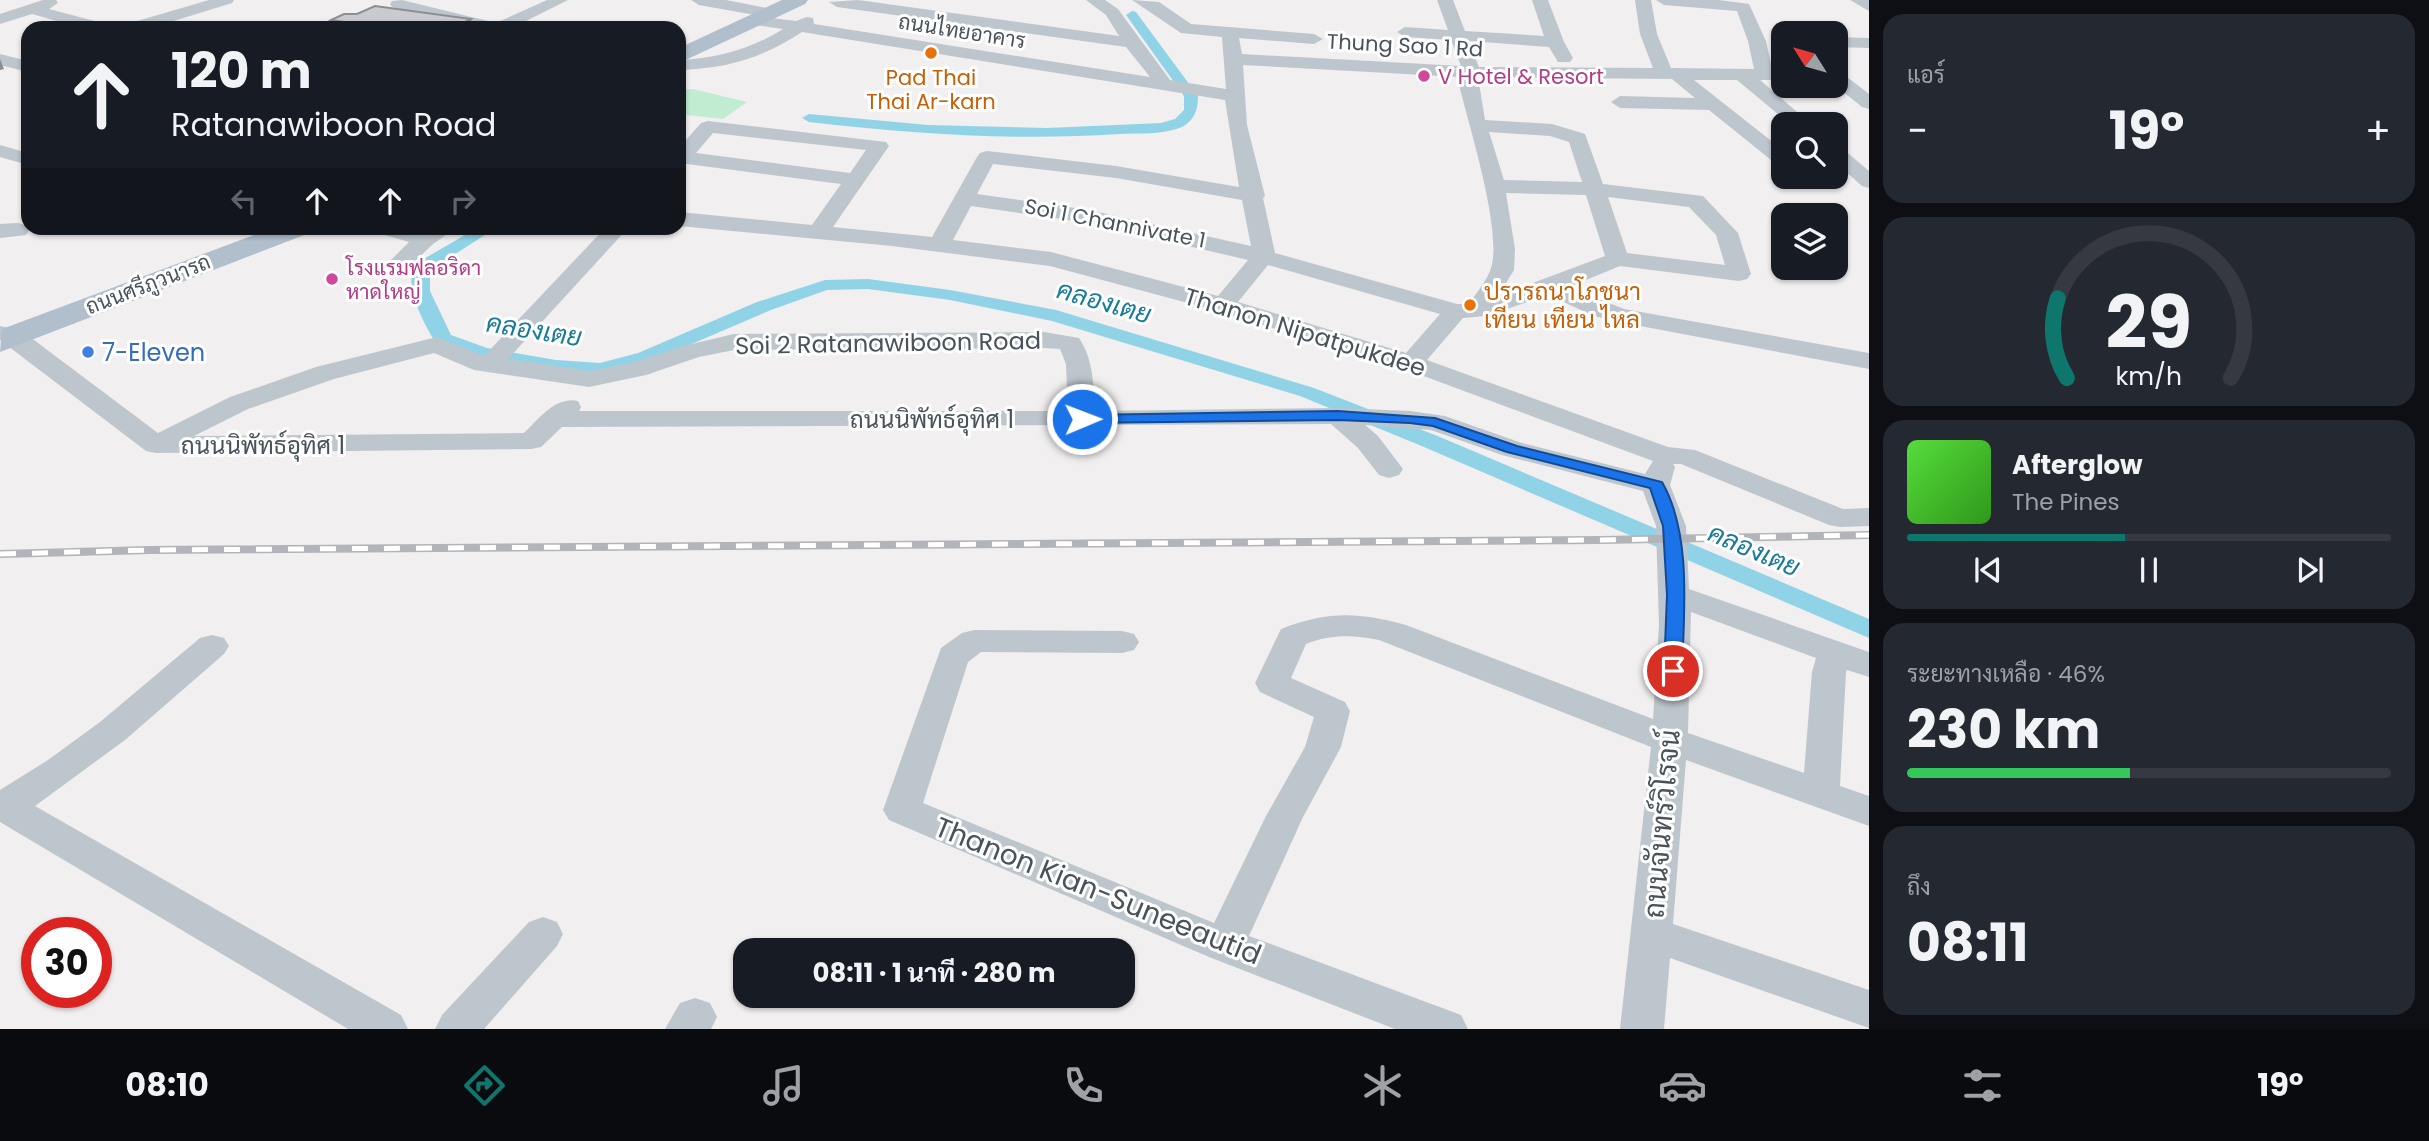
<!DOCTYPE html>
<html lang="th">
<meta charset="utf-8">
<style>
:root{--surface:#171b24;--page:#242831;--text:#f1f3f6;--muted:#9ea1a6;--line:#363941;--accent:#0f766e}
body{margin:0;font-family:Poppins,Sarabun,sans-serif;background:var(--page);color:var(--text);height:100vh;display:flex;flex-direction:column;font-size:26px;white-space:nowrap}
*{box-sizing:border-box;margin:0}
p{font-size:23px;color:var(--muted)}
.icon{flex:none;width:38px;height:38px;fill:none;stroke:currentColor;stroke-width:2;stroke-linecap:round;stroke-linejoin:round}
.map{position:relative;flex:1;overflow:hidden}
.panel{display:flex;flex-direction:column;gap:14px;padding:14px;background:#0d0f14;width:560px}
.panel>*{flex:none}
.banner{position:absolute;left:21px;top:21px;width:665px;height:214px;border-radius:21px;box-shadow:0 2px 5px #0004;background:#171b24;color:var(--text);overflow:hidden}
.needle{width:46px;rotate:307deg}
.tools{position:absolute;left:1771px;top:21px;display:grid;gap:14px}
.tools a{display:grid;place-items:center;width:77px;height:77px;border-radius:14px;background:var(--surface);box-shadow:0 2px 5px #0004;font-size:35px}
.speed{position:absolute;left:21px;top:917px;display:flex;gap:14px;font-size:35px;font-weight:700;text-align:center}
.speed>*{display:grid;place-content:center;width:91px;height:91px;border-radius:50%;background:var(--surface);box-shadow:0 2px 5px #0004;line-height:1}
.speed .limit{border:10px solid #d22;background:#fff;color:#111}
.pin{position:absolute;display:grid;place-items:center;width:60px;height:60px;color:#fff;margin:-30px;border:4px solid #fff;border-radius:50%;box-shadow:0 2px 7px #0007}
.me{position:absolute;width:77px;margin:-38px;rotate:89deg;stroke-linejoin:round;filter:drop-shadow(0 0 5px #0008)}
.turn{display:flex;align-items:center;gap:24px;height:147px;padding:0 35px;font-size:32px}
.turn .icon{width:91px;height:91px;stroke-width:2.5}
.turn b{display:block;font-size:49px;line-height:60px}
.lanes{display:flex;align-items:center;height:66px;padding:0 35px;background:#0003;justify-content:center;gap:35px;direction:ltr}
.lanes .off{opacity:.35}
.big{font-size:52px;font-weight:700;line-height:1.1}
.panel .widget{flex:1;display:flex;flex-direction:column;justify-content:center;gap:10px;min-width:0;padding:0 24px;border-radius:21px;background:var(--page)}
.panel .dial{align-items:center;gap:0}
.dial svg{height:182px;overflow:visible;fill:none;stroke:var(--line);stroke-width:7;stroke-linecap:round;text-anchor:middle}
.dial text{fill:var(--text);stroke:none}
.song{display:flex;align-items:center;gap:21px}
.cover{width:84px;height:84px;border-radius:10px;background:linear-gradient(135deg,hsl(110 70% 55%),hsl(110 70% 35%))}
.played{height:7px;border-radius:4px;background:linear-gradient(90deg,var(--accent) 45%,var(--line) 45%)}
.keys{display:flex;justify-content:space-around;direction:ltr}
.heat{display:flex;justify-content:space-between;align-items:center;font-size:38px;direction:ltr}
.charge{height:10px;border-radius:5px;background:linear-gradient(90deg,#34c759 46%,var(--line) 0)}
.trip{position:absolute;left:733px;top:938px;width:402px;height:70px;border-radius:21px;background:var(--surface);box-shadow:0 2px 5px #0004;font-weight:700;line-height:70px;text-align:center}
.dock{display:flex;height:112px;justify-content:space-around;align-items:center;background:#090b0e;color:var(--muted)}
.dock .icon{width:49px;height:49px}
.dock .selected{color:var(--accent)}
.dock b{font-size:32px;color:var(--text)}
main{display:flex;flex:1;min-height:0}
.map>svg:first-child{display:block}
.green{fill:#c1ecd2}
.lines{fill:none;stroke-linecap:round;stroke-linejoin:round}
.canal{fill:#91d3e6;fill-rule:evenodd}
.minor{fill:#bec6cd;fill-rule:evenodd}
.major{fill:#b1becc;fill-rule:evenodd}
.rail-casing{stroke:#b2b4b9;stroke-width:8}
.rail{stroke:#fff;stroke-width:5;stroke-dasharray:16;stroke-linecap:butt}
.wall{fill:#adafb4}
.shaded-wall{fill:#8d8e92}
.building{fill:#c9cbd1;stroke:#8d8e92;stroke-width:2}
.route{fill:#1a73e8;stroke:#114b97;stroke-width:2}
.food-dot{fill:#e8710a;stroke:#fff;stroke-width:2.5}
.hotel-dot{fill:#d1479c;stroke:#fff;stroke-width:2.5}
.shop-dot{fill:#3f7fe0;stroke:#fff;stroke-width:2.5}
.labels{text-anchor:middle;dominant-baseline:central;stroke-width:6;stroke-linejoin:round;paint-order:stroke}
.far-street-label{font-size:21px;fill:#48525b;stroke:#fff}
.far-hotel-label{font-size:21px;fill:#b23c85;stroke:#fff;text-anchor:start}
.far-food-label{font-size:21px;fill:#c56008;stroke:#fff}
.food-label{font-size:24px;fill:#c56008;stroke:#fff;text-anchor:start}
.street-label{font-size:24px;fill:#48525b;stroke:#fff}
.shop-label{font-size:24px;fill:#366cbe;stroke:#fff;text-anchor:start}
.water-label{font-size:26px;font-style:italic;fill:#177b99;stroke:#fff}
.near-street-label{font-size:28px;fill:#48525b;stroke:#fff}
</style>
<main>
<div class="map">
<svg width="1869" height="1029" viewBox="0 0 1869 1029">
<rect width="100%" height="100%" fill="#f1efef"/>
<path class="green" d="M 693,89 L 747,102 L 723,119 L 679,114 L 679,90 Z"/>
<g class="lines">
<path class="canal" d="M 1132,11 L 1136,12 L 1198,96 C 1198,109 1195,120 1182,127 C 1163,135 1139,133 1119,134 C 1015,141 912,134 809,122 L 802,118 L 809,114 L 928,125 L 1047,128 L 1161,123 L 1175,119 L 1184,110 L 1184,96 L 1126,15 Z
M 477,228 L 496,228 L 430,270 L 430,291 L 451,335 L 487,348 L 556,360 L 600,363 L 638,353 L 757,302 L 825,280 L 868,279 L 950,290 L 1056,310 L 1314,388 L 1440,437 L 1869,619 L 1869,638 L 1424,447 L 1300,396 L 1052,321 L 950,300 L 868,289 L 827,290 L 771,310 L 652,361 L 600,375 L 556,372 L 483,359 L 436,343 C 424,324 403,286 415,264 Z"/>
<path class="minor" d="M 43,0 L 56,0 L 58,3 L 49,9 L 106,24 L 108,28 L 81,28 L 32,14 L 0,24 L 0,14 Z
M 209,0 L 234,0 L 232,3 L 151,28 L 125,28 L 127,24 Z
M 402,0 L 496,23 L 547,0 L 568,0 L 512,28 L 477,28 L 392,7 L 390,4 L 392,1 Z
M 691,0 L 726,0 L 777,10 L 779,13 L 772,18 L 796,21 L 807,17 L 813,18 L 814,24 L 1150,77 L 1126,47 L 837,7 L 829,2 L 858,0 L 1119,36 L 1106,15 L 1086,0 L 1105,0 L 1118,9 L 1170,80 L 1226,89 L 1222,37 L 1181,33 L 1132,0 L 1159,2 L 1191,24 L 1314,34 L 1323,39 L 1314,44 L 1239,38 L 1242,54 L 1461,66 L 1451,40 L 1405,37 L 1397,32 L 1405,27 L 1448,30 L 1437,0 L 1453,0 L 1465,31 L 1544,36 L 1532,0 L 1548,0 L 1564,42 L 1573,58 L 1570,62 L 1558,62 L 1549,47 L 1469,41 L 1479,67 L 1653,68 L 1640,34 L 1635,0 L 1651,0 L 1657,34 L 1671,68 L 1754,69 L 1748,41 L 1737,11 L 1664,5 L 1656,0 L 1719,0 L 1749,4 L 1766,41 L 1772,69 L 1783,70 L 1783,80 L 1760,80 L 1811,124 L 1790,124 L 1737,80 L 1694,80 L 1783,150 L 1783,166 L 1776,164 L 1709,110 L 1620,108 L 1611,102 L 1620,96 L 1695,98 L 1672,79 L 1478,77 L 1485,120 L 1552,124 L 1585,134 L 1603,184 L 1703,196 L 1738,233 L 1751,274 L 1747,279 L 1739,281 L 1620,266 L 1569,287 L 1624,309 L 1869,353 L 1869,369 L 1624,323 L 1594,316 L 1548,295 L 1486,316 L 1463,318 L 1427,360 L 1668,447 L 1695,450 L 1843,509 L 1869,508 L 1869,526 L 1840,527 L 1829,525 L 1681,464 L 1673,464 L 1675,467 L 1670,485 L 1686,526 L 1689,589 L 1869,652 L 1869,677 L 1847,670 L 1846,672 L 1840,786 L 1869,796 L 1869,826 L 1686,760 L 1673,924 L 1869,990 L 1869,1028 L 1670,958 L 1664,1029 L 1620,1029 L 1651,747 L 1379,640 C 1353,635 1331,634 1306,644 L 1291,678 L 1345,702 L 1350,711 L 1341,747 L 1303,817 L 1249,936 L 1461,1015 L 1468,1029 L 1395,1029 L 1209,957 L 889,820 L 883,810 L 941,648 L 962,633 L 974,630 L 1122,631 L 1134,634 L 1139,642 L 1134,650 L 1122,653 L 981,652 L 968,662 L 923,803 L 1214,923 L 1266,816 L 1305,747 L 1314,717 L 1260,692 L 1255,683 L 1281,629 C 1328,611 1358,612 1406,625 L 1653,719 L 1659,625 L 1656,526 L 1643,491 L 1502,455 L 1431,430 L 1365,425 L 1378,436 L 1403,469 L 1399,475 L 1389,478 L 1379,475 L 1358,448 L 1331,424 L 562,427 L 541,447 L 531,449 L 156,453 L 146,451 L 0,340 L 0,326 L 22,331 L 158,433 L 230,397 L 316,367 L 437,337 L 484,356 L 605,228 L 628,228 L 508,359 L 589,371 L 631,363 L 683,346 L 734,334 L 1044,332 L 1079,338 C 1094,360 1093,385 1095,411 L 1338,408 L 1410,411 L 1445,416 L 1522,443 L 1645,474 L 1653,461 L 1402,368 L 1214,310 L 1050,266 L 892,246 L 679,226 L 679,212 L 812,225 L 841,184 L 687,164 L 679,166 L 679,148 L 701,123 L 708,121 L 886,142 L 889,146 L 833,227 L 932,237 L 977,157 L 980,153 L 987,151 L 1116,166 L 1239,187 L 1225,100 L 802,32 C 760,59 728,68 679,70 L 679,60 C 718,58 749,50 783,29 L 749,24 L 747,20 L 755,15 L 699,5 ZM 1243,65 L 1460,77 L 1458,80 C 1467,121 1505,235 1490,271 C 1485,283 1476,293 1469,304 L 1457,304 L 1275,253 L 1263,198 L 1265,196 L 1247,125 ZM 1489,132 L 1550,136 L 1569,142 L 1582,182 L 1504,180 ZM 713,133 L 866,150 L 850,173 L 696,153 ZM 993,164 L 1116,178 L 1242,200 L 1251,246 L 1089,210 L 977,194 ZM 1506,193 L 1586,195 L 1605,256 L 1498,296 L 1514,270 L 1515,249 ZM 1608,197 L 1689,207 L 1716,235 L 1725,265 L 1627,253 ZM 971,206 L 1089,223 L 1248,260 L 1218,296 L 1051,252 L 953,240 ZM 1268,265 L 1440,314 L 1406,353 L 1238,302 ZM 1044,348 L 1060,349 L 1066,364 L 1068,411 L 579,411 L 581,407 L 578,401 C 555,396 539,419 524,433 L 194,436 L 248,409 L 334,379 L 434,353 L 474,370 L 589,387 L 646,375 L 699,357 L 734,350 ZM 1691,612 L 1816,658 L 1812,672 L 1804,773 L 1688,733 Z
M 1850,0 L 1869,0 L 1869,11 Z
M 1836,37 L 1869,38 L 1869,48 L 1836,47 Z
M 0,54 L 28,61 L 28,72 L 0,65 Z
M 1836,72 L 1842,73 L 1869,94 L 1869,109 L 1862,107 L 1836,86 Z
M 0,145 L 28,153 L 28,165 L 0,157 Z
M 1836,147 L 1843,149 L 1869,171 L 1869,188 L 1862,186 L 1836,163 Z
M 18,223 L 26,225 L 29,230 L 26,235 L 0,238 L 0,224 Z
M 375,228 L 409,228 L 422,231 L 429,228 L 456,228 L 433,244 L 406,270 L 390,270 L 386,265 L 409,242 L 378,233 Z
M 212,635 L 224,638 L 229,646 L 224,654 L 125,740 L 35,806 L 401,1015 L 408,1029 L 348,1029 L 0,822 L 0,790 L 48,760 L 100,722 L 200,638 Z
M 543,917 L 557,922 L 563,934 L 557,946 L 484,1029 L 435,1029 L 442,1015 L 529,922 Z
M 695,998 L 710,1003 L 717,1017 L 711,1029 L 665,1029 L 680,1003 Z"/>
<path class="major" d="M 782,0 L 808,0 L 805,4 L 679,63 L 679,48 Z
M 273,228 L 311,228 L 307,234 L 0,352 L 2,329 Z"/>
<g class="rail-casing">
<path id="rail" d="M 0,554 L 150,550 L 1601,540 L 1869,535"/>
</g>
<use href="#rail" class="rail"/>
</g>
<path class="wall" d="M 331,20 L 472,28 L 333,28 Z"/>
<path class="shaded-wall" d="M 471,19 L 472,28 L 454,28 Z
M 0,59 L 4,69 L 0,70 Z"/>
<path class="building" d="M 375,6 L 471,19 L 454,28 L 382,28 L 331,20 L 344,14 L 357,14 Z"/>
<path class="route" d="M 1338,411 L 1435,418 L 1517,446 L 1662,482 C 1692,534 1684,613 1682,671 L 1679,676 L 1667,676 L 1664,671 L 1667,595 L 1663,526 L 1650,488 L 1507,452 L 1433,426 L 1410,423 L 1338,420 L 1082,423 L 1075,419 L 1082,415 Z"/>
<g class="food-dot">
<circle cx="931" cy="53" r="7"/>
<circle cx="1470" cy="305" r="7"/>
</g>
<g class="hotel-dot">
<circle cx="1424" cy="76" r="7"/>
<circle cx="332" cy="279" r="7"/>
</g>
<circle class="shop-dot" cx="88" cy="352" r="7"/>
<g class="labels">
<g class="far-street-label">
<text transform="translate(962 31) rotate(9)">ถนนไทยอาคาร</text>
<text transform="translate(1405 45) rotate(3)">Thung Sao 1 Rd</text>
<text transform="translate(1115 223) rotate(11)">Soi 1 Channivate 1</text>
<text transform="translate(148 284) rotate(-21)">ถนนศรีภูวนารถ</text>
</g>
<g class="far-hotel-label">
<text x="1438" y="76">V Hotel &amp; Resort</text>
<text x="346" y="267">โรงแรมฟลอริดา<tspan x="346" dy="24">หาดใหญ่</tspan></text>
</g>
<g class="far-food-label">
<text x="931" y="77">Pad Thai<tspan x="931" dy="24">Thai Ar-karn</tspan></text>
</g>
<g class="food-label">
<text x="1484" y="291">ปรารถนาโภชนา<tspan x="1484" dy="28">เทียน เทียน ไหล</tspan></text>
</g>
<g class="street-label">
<text transform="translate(1305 332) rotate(17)">Thanon Nipatpukdee</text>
<text transform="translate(888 343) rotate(-1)">Soi 2 Ratanawiboon Road</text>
<text x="932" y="419">ถนนนิพัทธ์อุทิศ 1</text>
<text x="263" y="445">ถนนนิพัทธ์อุทิศ 1</text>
</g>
<g class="shop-label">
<text x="102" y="352">7-Eleven</text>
</g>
<g class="water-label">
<text transform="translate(1104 302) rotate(16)">คลองเตย</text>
<text transform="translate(534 330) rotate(9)">คลองเตย</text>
<text transform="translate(1754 550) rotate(23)">คลองเตย</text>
</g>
<g class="near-street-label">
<text transform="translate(1662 824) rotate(-85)">ถนนจันทร์วิโรจน์</text>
<text transform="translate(1098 891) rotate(22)">Thanon Kian-Suneeautid</text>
</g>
</g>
</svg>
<div class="tools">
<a><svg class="needle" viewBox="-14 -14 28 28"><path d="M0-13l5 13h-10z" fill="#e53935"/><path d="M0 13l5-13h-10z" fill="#9ea1a6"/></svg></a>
<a><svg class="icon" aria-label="search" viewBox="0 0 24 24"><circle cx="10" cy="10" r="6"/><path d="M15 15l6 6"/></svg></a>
<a><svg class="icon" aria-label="layers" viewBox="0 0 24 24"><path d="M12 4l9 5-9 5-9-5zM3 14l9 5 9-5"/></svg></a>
</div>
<div class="speed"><div class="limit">30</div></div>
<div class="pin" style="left:1673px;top:671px;background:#d93025"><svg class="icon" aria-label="arrive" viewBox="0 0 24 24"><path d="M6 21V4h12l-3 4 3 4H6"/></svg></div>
<svg class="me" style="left:1082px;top:419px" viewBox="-20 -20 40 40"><circle r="17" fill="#1a73e8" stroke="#fff" stroke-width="3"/><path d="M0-11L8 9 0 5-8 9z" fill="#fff"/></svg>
<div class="trip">08:11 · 1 นาที · 280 m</div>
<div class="banner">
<div class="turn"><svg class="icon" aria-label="ahead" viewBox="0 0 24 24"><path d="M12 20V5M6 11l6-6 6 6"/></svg><div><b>120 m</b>Ratanawiboon Road</div></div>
<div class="lanes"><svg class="icon off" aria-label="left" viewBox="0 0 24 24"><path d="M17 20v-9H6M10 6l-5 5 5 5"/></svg><svg class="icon" aria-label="ahead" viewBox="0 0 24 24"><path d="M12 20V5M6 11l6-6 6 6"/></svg><svg class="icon" aria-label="ahead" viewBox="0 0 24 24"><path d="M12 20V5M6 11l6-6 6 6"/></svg><svg class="icon off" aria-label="right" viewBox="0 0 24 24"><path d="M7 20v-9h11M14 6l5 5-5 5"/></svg></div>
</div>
</div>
<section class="panel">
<div class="widget"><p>แอร์</p>
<div class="heat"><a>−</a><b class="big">19°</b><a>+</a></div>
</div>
<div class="widget dial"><svg viewBox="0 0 100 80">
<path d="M14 69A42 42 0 1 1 86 69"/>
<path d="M14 69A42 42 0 0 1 10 34" stroke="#0f766e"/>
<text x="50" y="56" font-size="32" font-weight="700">29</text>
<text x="50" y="72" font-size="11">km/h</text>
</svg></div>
<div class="widget">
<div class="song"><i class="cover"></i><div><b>Afterglow</b><p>The Pines</p></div></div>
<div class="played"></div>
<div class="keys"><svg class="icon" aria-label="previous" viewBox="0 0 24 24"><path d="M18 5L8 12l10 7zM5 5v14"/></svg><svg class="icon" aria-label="pause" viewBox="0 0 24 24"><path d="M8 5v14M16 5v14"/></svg><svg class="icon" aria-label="next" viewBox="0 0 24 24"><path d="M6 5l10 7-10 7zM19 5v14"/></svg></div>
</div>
<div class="widget"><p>ระยะทางเหลือ · 46%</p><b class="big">230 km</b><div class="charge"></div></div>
<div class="widget"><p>ถึง</p><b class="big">08:11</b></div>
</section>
</main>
<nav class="dock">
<b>08:10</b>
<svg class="icon selected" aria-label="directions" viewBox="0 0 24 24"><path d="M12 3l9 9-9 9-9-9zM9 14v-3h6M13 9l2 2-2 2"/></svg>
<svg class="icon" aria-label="music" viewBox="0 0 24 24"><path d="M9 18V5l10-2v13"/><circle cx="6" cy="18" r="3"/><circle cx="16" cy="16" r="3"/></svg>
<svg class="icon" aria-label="phone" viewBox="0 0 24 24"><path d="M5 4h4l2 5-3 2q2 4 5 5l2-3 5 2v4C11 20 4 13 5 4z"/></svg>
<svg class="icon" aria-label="climate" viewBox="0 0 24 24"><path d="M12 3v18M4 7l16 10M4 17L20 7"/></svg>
<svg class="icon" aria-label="car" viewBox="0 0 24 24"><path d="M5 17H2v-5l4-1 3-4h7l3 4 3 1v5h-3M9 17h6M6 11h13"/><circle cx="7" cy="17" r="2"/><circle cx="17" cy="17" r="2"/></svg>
<svg class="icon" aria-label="filters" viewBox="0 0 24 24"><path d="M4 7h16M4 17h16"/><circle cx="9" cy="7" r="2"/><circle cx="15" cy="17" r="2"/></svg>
<b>19°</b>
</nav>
